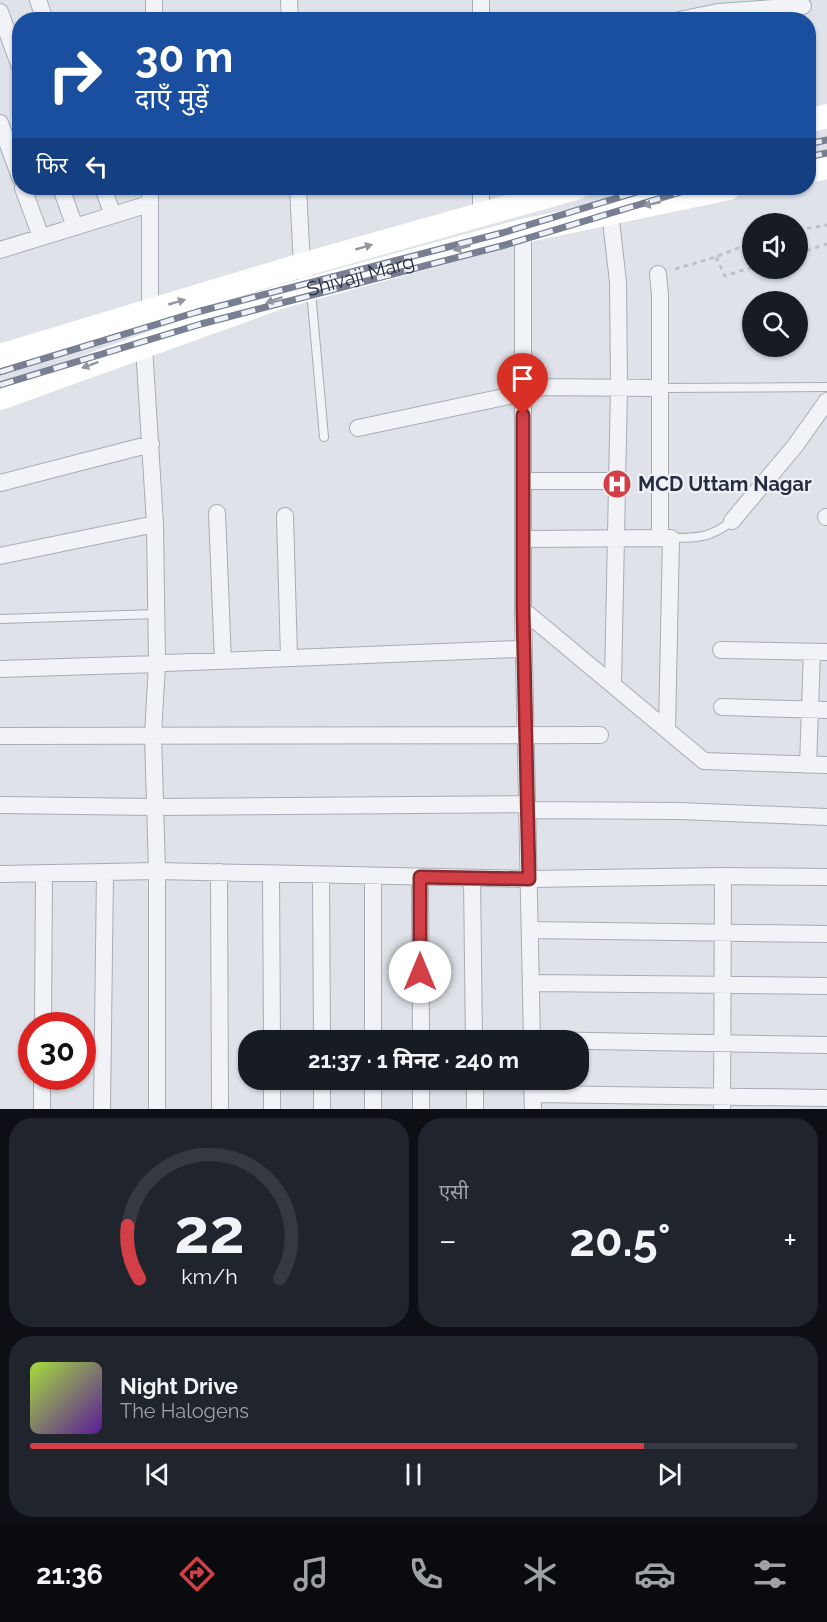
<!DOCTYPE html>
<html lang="hi">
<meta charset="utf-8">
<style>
:root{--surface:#171b24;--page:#20242c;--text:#f1f3f6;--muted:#9ea1a6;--line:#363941;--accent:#d23f47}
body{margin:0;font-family:Raleway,"Noto Sans Devanagari",sans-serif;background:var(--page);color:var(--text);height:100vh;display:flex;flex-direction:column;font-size:22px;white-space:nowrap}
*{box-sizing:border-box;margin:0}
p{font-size:20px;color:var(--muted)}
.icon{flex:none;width:33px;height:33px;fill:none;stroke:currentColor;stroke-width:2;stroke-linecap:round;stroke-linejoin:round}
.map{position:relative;height:1109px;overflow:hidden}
.drawer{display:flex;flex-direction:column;gap:9px;padding:9px;background:#0d0f14;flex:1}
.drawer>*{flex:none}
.guide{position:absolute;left:12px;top:12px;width:804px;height:183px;border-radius:24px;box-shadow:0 2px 4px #0004;background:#1a4fa0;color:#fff;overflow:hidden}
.tools{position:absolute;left:742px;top:213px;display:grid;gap:12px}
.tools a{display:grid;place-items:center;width:66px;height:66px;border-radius:50%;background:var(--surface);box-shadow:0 2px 4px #0004;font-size:30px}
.speed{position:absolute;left:18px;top:1012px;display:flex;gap:12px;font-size:30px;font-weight:700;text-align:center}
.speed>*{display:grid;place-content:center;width:78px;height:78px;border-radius:50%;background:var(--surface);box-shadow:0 2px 4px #0004;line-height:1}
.speed .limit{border:9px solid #d22;background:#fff;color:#111}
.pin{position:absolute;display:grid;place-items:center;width:51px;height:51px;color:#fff;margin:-62px -26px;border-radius:50% 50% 50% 0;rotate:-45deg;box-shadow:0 0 6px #0007}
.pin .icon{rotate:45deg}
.me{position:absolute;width:66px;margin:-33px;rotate:0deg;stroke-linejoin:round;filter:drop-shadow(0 0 4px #0008)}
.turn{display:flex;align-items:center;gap:21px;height:126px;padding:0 24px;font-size:27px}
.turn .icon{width:78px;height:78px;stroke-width:2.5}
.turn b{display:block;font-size:42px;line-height:51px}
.then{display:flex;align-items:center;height:57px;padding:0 24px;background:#0003;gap:12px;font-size:22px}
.big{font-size:45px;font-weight:700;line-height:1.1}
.drawer .tile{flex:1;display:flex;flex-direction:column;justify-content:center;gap:9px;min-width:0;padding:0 21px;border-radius:24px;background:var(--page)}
.drawer .dial{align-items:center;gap:0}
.dial svg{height:156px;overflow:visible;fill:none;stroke:var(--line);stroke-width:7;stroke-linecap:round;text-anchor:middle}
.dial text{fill:var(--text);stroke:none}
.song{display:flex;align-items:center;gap:18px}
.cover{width:72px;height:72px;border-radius:9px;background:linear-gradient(135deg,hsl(80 70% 55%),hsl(270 70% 35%))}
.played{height:6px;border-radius:3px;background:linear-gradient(90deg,var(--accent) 80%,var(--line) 80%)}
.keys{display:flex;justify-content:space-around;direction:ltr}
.heat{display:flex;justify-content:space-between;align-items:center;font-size:33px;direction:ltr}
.drawer .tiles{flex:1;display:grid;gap:9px;grid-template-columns:1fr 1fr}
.tile:last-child{grid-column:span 2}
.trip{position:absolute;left:238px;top:1030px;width:351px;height:60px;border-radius:24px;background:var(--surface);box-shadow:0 2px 4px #0004;font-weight:700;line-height:60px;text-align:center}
.tab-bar{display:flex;height:96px;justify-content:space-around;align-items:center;background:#090b0e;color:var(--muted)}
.tab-bar .icon{width:42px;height:42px}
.tab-bar .on{color:var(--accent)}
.tab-bar b{font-size:27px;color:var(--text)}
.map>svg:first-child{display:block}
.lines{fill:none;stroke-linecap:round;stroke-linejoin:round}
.lane-casing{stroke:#a8acb6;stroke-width:10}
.street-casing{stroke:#a8acb6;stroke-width:18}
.path{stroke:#bdc0c7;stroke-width:3;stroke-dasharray:4.5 4.5;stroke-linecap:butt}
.lane{stroke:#f2f3f7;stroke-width:8}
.street{stroke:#f2f3f7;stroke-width:16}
.secondary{stroke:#fff;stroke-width:24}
.rail-casing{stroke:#787f93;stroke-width:7}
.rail{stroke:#eef1f6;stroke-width:4.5;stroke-dasharray:14;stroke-linecap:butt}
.oneway{fill:#9396a0}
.route-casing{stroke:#88292e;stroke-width:15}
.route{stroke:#d23f47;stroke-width:10}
.labels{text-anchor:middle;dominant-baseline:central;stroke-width:4.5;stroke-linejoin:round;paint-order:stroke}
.street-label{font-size:20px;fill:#272e40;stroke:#eef1f6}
.poi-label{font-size:20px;font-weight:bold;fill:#272e40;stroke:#eef1f6;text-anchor:start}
</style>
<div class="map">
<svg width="827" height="1109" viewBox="0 0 827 1109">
<rect width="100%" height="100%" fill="#dfe2e9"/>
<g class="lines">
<g class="lane-casing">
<path id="lane" d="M 311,291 L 324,437
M 660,388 L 827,387
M 671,538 C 698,538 710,538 732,521
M 0,619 L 156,614"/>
</g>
<g class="street-casing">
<path id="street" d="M 38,0 L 45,20
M 289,0 L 290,20
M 0,12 L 20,67
M 154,20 L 154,0
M 481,20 L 481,0
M 679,20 L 718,12 L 803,6
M 0,123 L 20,177
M 23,188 L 41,237
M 61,188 L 75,227
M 103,188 L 113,215
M 298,188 L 302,265 L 310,290
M 610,212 L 618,282 L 619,387 L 613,684
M 481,215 L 481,188
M 523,231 L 523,610 L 532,1041
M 0,250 L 149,204
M 658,274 L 660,295 L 660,538
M 150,310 L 150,188
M 144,346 L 155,524 L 157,664 L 153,735 L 157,871 L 157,1109
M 523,387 L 660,388
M 358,428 L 523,393
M 523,481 L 618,481
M 0,483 L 151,444
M 217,513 L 223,661
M 285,516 L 289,658
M 826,517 L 827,517
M 732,521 L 795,446 L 827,401
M 523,539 L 671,538 L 667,730
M 0,556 L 155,524
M 523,610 L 704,761 L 827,765
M 721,650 L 827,652
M 165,663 L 518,649
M 0,669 L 157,664
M 722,707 L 827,710
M 0,736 L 600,735
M 808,765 L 812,652
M 0,805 L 155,807 L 527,804
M 527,810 L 680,811 L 827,817
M 219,872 L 220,1109
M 0,874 L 157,871 L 529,879 L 723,876 L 827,877
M 271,874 L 272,1041
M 321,875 L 322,1041
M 373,876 L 373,1041
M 420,877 L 421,1041
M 472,878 L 474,1041
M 530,930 L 827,934
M 531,983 L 827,986
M 43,1026 L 44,873
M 532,1040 L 827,1045
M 272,1080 L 272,1109
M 322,1080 L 322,1109
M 421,1080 L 421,1109
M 475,1080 L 475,1109
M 532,1080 L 533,1109
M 533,1094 L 827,1098
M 42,1109 L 42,1077
M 102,1109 L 105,872
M 373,1109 L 373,1080
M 722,1109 L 723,876"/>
</g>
<path class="path" d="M 798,230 L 827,225
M 798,253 L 827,244
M 716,257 L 725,276 L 753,267
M 675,269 L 716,257 L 753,242"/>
<use href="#lane" class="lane"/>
<use href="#street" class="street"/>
<g class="secondary">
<path d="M 808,121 L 827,116"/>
<path d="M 808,171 L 827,167"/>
<path d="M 0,356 L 302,265 L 576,188"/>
<path id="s1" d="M 0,398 L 280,297 L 523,231 L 729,188"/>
</g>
<g class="rail-casing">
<path id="rail" d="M 808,144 L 827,140
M 808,157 L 827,153
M 0,372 L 197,312 L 502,233 L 650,188
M 0,385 L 201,324 L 505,245 L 694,188"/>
</g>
<use href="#rail" class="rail"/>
</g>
<defs><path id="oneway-solid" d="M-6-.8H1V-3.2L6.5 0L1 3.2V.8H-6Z" transform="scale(1.5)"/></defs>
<g class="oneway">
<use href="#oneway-solid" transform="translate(652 204) rotate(168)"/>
<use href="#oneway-solid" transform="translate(364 247) rotate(-16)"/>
<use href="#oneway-solid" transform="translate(462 248) rotate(164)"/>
<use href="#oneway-solid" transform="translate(274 300) rotate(161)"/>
<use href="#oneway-solid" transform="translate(177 302) rotate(-16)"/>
<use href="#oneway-solid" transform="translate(90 365) rotate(160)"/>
</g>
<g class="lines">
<g class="route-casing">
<path id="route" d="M 420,972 L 420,877 L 529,879 L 523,610 L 523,415"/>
</g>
<use href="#route" class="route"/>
</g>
<defs>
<g id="hospital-disc" transform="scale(1.5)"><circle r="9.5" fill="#d23f47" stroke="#eef1f6"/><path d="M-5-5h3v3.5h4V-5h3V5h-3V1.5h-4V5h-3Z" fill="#fff"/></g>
</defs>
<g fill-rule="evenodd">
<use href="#hospital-disc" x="617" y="484"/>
</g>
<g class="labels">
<g class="street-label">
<text stroke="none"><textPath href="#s1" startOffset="381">Shivaji Marg</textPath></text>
</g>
<g class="poi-label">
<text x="638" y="484">MCD Uttam Nagar</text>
</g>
</g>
</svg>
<div class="tools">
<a><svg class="icon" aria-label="sound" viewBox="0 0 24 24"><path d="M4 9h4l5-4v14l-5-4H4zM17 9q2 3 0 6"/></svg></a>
<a><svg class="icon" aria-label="search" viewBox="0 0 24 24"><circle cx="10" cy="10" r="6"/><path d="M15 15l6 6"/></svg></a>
</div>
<div class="speed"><div class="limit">30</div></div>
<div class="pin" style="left:523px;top:415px;background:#d93025"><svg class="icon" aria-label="arrive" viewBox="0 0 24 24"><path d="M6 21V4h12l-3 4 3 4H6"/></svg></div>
<svg class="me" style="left:420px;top:972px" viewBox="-20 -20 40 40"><circle r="19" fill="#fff"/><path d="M0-13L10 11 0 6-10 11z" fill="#d23f47"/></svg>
<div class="trip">21:37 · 1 मिनट · 240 m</div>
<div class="guide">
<div class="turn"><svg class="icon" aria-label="right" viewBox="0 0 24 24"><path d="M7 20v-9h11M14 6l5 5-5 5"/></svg><div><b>30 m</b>दाएँ मुड़ें</div></div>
<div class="then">फिर<svg class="icon" aria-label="left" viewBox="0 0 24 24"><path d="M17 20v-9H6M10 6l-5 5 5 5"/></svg></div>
</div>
</div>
<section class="drawer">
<div class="tiles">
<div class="tile dial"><svg viewBox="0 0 100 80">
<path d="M14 69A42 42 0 1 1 86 69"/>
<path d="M14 69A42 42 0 0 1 8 42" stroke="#d23f47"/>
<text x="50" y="56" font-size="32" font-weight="700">22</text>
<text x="50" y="72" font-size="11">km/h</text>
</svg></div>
<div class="tile"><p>एसी</p>
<div class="heat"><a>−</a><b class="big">20.5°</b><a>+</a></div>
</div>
<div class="tile">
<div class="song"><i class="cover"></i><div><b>Night Drive</b><p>The Halogens</p></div></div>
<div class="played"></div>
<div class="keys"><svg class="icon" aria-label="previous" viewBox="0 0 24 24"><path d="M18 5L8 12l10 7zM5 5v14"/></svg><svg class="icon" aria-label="pause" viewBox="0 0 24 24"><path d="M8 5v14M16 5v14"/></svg><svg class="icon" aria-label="next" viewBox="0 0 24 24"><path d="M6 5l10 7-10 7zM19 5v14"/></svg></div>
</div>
</div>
</section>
<nav class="tab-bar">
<b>21:36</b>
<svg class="icon on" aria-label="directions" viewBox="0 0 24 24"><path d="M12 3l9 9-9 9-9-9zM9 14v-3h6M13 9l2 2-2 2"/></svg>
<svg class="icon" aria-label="music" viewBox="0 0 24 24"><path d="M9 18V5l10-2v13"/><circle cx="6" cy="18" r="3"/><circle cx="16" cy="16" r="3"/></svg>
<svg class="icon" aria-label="phone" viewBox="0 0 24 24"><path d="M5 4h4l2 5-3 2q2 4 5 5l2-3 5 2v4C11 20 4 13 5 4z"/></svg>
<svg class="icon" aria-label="climate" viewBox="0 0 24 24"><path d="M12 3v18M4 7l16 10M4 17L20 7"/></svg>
<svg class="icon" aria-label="car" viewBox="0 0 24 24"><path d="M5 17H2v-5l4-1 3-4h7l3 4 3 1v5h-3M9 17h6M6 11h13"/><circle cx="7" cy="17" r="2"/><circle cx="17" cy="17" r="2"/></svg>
<svg class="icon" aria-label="filters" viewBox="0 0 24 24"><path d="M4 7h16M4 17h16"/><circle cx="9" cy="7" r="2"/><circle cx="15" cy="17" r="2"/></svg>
</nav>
